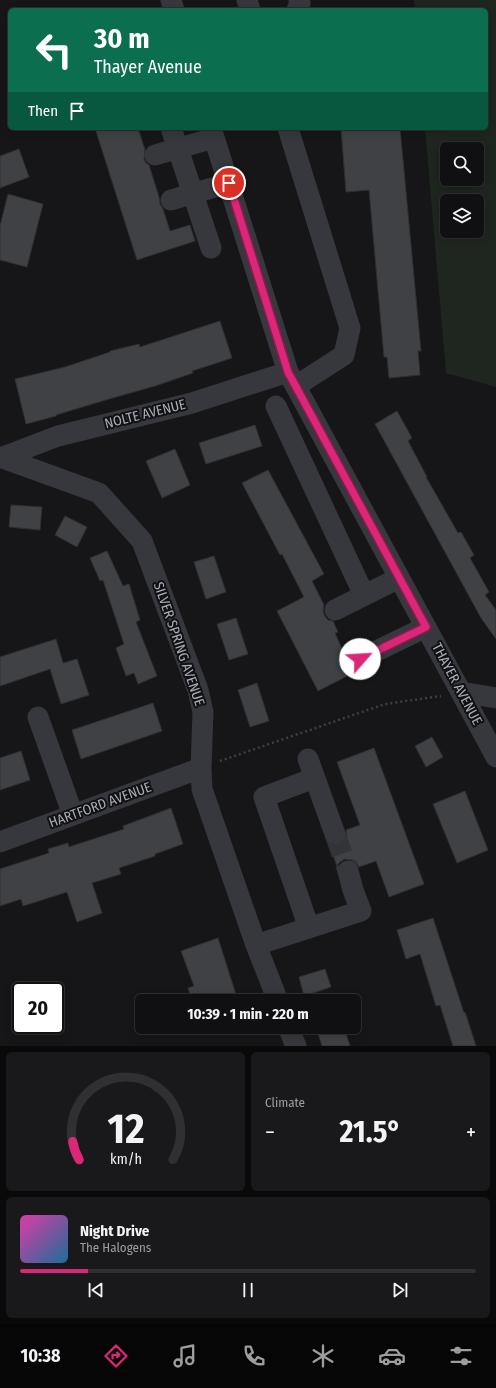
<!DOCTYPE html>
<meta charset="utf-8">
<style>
:root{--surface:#101012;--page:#19191b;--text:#f1f3f6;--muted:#9c9d9f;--line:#303032;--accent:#db2777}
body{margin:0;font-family:"Fira Sans Condensed",sans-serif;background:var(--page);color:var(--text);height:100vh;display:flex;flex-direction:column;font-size:15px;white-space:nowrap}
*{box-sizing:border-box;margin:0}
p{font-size:13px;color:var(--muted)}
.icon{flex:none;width:22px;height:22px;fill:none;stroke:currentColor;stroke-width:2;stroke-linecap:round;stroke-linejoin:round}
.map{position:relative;height:1046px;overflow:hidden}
.panel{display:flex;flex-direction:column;gap:6px;padding:6px;background:#09090a;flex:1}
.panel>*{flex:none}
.banner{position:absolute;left:8px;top:8px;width:480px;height:122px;border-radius:6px;box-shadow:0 2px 10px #0003,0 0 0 1px var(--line);background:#0b6e4f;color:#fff;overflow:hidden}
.controls{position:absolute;left:440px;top:142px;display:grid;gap:8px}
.controls a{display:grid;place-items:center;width:44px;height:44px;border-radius:6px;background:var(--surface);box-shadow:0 2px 10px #0003,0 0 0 1px var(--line);font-size:20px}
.speed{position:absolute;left:12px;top:982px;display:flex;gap:8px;font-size:20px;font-weight:700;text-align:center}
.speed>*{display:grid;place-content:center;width:52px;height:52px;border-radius:50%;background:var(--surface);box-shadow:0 2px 10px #0003,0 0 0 1px var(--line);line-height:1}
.speed .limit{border:2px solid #111;border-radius:6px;background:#fff;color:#111}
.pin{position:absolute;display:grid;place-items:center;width:34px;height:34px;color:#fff;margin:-17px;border:2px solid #fff;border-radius:50%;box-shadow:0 1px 4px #0007}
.me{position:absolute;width:44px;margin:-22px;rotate:64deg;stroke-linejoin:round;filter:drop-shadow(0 0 3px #0008)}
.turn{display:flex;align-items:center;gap:14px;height:84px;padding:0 20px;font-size:18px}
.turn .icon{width:52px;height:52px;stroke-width:2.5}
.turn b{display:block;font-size:28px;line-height:34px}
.then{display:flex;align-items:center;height:38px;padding:0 20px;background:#0003;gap:8px;font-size:15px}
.big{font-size:30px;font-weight:700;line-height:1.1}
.panel .widget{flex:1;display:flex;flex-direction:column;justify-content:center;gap:6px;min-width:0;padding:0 14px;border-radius:6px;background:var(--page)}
.panel .dial{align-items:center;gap:0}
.dial svg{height:104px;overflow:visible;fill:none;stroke:var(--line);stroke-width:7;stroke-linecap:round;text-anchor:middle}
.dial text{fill:var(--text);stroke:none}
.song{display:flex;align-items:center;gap:12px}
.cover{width:48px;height:48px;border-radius:6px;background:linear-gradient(135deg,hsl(320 70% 55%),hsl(200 70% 35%))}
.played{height:4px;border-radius:2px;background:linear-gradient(90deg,var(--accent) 15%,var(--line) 15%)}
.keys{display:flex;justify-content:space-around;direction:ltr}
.heat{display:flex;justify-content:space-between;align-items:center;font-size:22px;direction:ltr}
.panel .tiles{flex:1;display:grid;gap:6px;grid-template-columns:1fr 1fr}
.widget:last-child{grid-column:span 2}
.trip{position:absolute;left:135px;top:994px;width:226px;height:40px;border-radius:6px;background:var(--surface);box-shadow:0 2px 10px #0003,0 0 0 1px var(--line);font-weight:700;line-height:40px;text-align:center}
.tab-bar{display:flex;height:64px;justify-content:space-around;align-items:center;background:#060607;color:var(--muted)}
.tab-bar .icon{width:28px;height:28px}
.tab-bar .active{color:var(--accent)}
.tab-bar b{font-size:18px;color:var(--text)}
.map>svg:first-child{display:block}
.green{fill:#1e261f;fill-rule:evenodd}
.building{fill:#404145;stroke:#303034}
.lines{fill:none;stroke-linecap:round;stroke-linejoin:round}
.minor-tunnel{stroke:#333438;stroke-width:21;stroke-dasharray:21 10;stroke-linecap:butt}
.path{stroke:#3d3f44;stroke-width:2.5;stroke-dasharray:2 3;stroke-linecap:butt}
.minor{stroke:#37383d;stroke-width:21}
.route-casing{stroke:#8e194d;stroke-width:10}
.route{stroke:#db2777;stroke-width:7}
.labels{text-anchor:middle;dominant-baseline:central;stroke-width:4;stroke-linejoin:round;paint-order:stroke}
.street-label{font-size:14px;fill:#a8adb8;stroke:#111113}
</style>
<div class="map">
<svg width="496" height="1046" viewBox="0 0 496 1046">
<rect width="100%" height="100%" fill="#161618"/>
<path class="green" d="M 414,0 L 496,0 L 496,387 L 446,373 L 425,128 L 486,128 L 486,10 L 415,10 ZM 447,149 L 477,149 L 477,179 L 447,179 ZM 447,201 L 477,201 L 477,231 L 447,231 Z"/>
<path class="building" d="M 95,128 L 138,128 L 145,150 L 144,159 L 146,163 L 149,165 L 159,197 L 160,204 L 163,209 L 170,231 L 190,225 L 195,241 L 137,260 Z
M 341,128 L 400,128 L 421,351 L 418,351 L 420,375 L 389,378 L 387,357 L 384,357 L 369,190 L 346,192 Z
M 19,149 L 29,177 L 0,188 L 0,156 Z
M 8,194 L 43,204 L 27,267 L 0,260 L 0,226 Z
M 220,321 L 232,358 L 192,371 L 193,373 L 155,386 L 109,399 L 56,415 L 56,416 L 26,424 L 15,379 L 65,367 L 110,352 L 110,351 L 139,344 L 140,347 Z
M 397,411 L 412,438 L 408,441 L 427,477 L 426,477 L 458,533 L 461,532 L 474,555 L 470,558 L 489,592 L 485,595 L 496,610 L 496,639 L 481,618 L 375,424 Z
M 255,425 L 262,446 L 206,464 L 199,443 Z
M 175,449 L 190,485 L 162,498 L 146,461 Z
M 268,470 L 324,574 L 312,581 L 324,605 L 323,610 L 324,615 L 328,620 L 333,621 L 338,632 L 335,633 L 349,665 L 355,672 L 318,691 L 277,611 L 304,597 L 282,554 L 280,555 L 242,483 Z
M 11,505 L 42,507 L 40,530 L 9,527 Z
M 65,516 L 87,527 L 77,547 L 55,535 Z
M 107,551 L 123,586 L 129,584 L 140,620 L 136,622 L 157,676 L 138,684 L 134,673 L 126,676 L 116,648 L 124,644 L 103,580 L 100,581 L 90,558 Z
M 214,556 L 226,592 L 206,599 L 194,562 Z
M 236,618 L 248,654 L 229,660 L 217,624 Z
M 56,639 L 63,663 L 77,659 L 89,695 L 61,704 L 50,669 L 0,686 L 0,657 Z
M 257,683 L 269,721 L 250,727 L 238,690 Z
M 153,703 L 162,731 L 81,759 L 72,730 Z
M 432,737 L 443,757 L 426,767 L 415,746 Z
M 374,748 L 424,884 L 389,897 L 376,861 L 359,867 L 356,862 L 352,860 L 345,859 L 340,862 L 337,866 L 329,844 L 333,846 L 339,845 L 344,841 L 347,836 L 346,830 L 360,825 L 337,762 Z
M 21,751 L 30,780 L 0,790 L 0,758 Z
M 465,791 L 488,850 L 457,863 L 433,804 Z
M 171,808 L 183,844 L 155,854 L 155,856 L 119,868 L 121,874 L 92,883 L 102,913 L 77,922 L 67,892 L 23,906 L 21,899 L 0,906 L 0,869 L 49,853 L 48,849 L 68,843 L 69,847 L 124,829 L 123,826 Z
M 433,918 L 464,1013 L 465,1012 L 476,1046 L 453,1046 L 440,1005 L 436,1006 L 420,954 L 406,959 L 397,930 Z
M 218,938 L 238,1001 L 192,1001 L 188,988 L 194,986 L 181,951 Z
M 325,969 L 331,987 L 304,996 L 299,977 Z
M 316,1027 L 344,1027 L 350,1046 L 322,1046 Z"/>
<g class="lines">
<path class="minor-tunnel" d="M 335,834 L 348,871"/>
<path class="path" d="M 220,761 L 385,704 L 441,696"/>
<path class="minor" d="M 171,0 L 174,10
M 247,0 L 250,10
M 297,10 L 300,3 L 299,0
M 171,128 L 211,248
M 211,128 L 288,372 L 496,757
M 288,128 L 350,328 L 344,355 L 296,386
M 155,155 L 214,138
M 171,200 L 229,183
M 276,406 L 364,595
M 0,457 L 99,493 L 142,541 L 198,690 L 203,712 L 201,768 L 202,789 L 256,945 L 278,1001
M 3,457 L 58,436 L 192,403 L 288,372
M 335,610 L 399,578
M 360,659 L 426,627
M 461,692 L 496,698
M 38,717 L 73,815
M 308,759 L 335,834
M 0,842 L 201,768
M 309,928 L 264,797 L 314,778
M 256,945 L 361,911 L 353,890 L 348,871
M 288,1027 L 296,1046"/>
</g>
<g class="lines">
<g class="route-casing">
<path id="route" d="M 229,183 L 288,372 L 426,627 L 360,659"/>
</g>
<use href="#route" class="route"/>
</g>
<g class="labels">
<g class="street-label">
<text transform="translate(145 414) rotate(-14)">NOLTE AVENUE</text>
<text transform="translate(179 644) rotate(71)">SILVER SPRING AVENUE</text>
<text transform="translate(457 684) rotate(62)">THAYER AVENUE</text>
<text transform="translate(100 805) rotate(-20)">HARTFORD AVENUE</text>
</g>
</g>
</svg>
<div class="controls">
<a><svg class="icon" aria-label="search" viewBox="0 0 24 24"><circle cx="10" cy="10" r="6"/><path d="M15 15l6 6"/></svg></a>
<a><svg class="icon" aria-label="layers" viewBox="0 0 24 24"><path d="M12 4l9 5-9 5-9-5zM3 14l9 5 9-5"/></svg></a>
</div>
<div class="speed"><div class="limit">20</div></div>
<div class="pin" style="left:229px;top:183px;background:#d93025"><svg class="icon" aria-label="arrive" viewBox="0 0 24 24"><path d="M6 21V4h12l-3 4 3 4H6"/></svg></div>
<svg class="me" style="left:360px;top:659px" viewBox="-20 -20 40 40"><circle r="19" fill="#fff"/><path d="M0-13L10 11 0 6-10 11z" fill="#db2777"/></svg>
<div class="trip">10:39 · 1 min · 220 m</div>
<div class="banner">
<div class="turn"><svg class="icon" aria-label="left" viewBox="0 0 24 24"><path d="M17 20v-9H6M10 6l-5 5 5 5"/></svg><div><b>30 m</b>Thayer Avenue</div></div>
<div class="then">Then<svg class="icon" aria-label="arrive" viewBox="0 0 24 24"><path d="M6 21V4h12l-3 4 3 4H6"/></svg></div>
</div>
</div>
<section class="panel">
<div class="tiles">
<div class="widget dial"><svg viewBox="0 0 100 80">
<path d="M14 69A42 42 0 1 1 86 69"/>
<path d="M14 69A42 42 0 0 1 9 55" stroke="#db2777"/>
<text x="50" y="56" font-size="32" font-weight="700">12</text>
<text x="50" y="72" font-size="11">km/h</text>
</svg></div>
<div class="widget"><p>Climate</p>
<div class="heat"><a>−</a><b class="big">21.5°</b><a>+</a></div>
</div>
<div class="widget">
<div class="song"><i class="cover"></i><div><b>Night Drive</b><p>The Halogens</p></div></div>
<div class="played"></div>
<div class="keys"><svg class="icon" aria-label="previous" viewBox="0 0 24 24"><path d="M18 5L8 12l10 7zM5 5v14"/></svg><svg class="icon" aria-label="pause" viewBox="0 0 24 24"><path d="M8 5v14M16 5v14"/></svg><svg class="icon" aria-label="next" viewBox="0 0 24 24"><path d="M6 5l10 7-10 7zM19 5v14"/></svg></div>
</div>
</div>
</section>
<nav class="tab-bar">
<b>10:38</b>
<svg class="icon active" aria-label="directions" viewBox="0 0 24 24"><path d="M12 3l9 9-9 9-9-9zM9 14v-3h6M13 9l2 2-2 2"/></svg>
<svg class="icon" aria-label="music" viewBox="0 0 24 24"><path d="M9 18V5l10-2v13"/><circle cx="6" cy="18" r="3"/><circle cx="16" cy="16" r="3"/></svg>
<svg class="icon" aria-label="phone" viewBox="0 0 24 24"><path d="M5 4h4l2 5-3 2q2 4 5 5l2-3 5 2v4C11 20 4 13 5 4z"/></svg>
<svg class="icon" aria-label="climate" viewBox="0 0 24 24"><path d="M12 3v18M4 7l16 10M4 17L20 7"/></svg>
<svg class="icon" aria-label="car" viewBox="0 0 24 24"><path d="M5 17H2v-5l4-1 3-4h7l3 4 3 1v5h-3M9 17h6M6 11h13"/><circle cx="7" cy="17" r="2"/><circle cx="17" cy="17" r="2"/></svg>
<svg class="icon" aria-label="filters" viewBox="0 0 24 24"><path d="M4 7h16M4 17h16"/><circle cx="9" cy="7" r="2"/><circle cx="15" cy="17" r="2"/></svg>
</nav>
